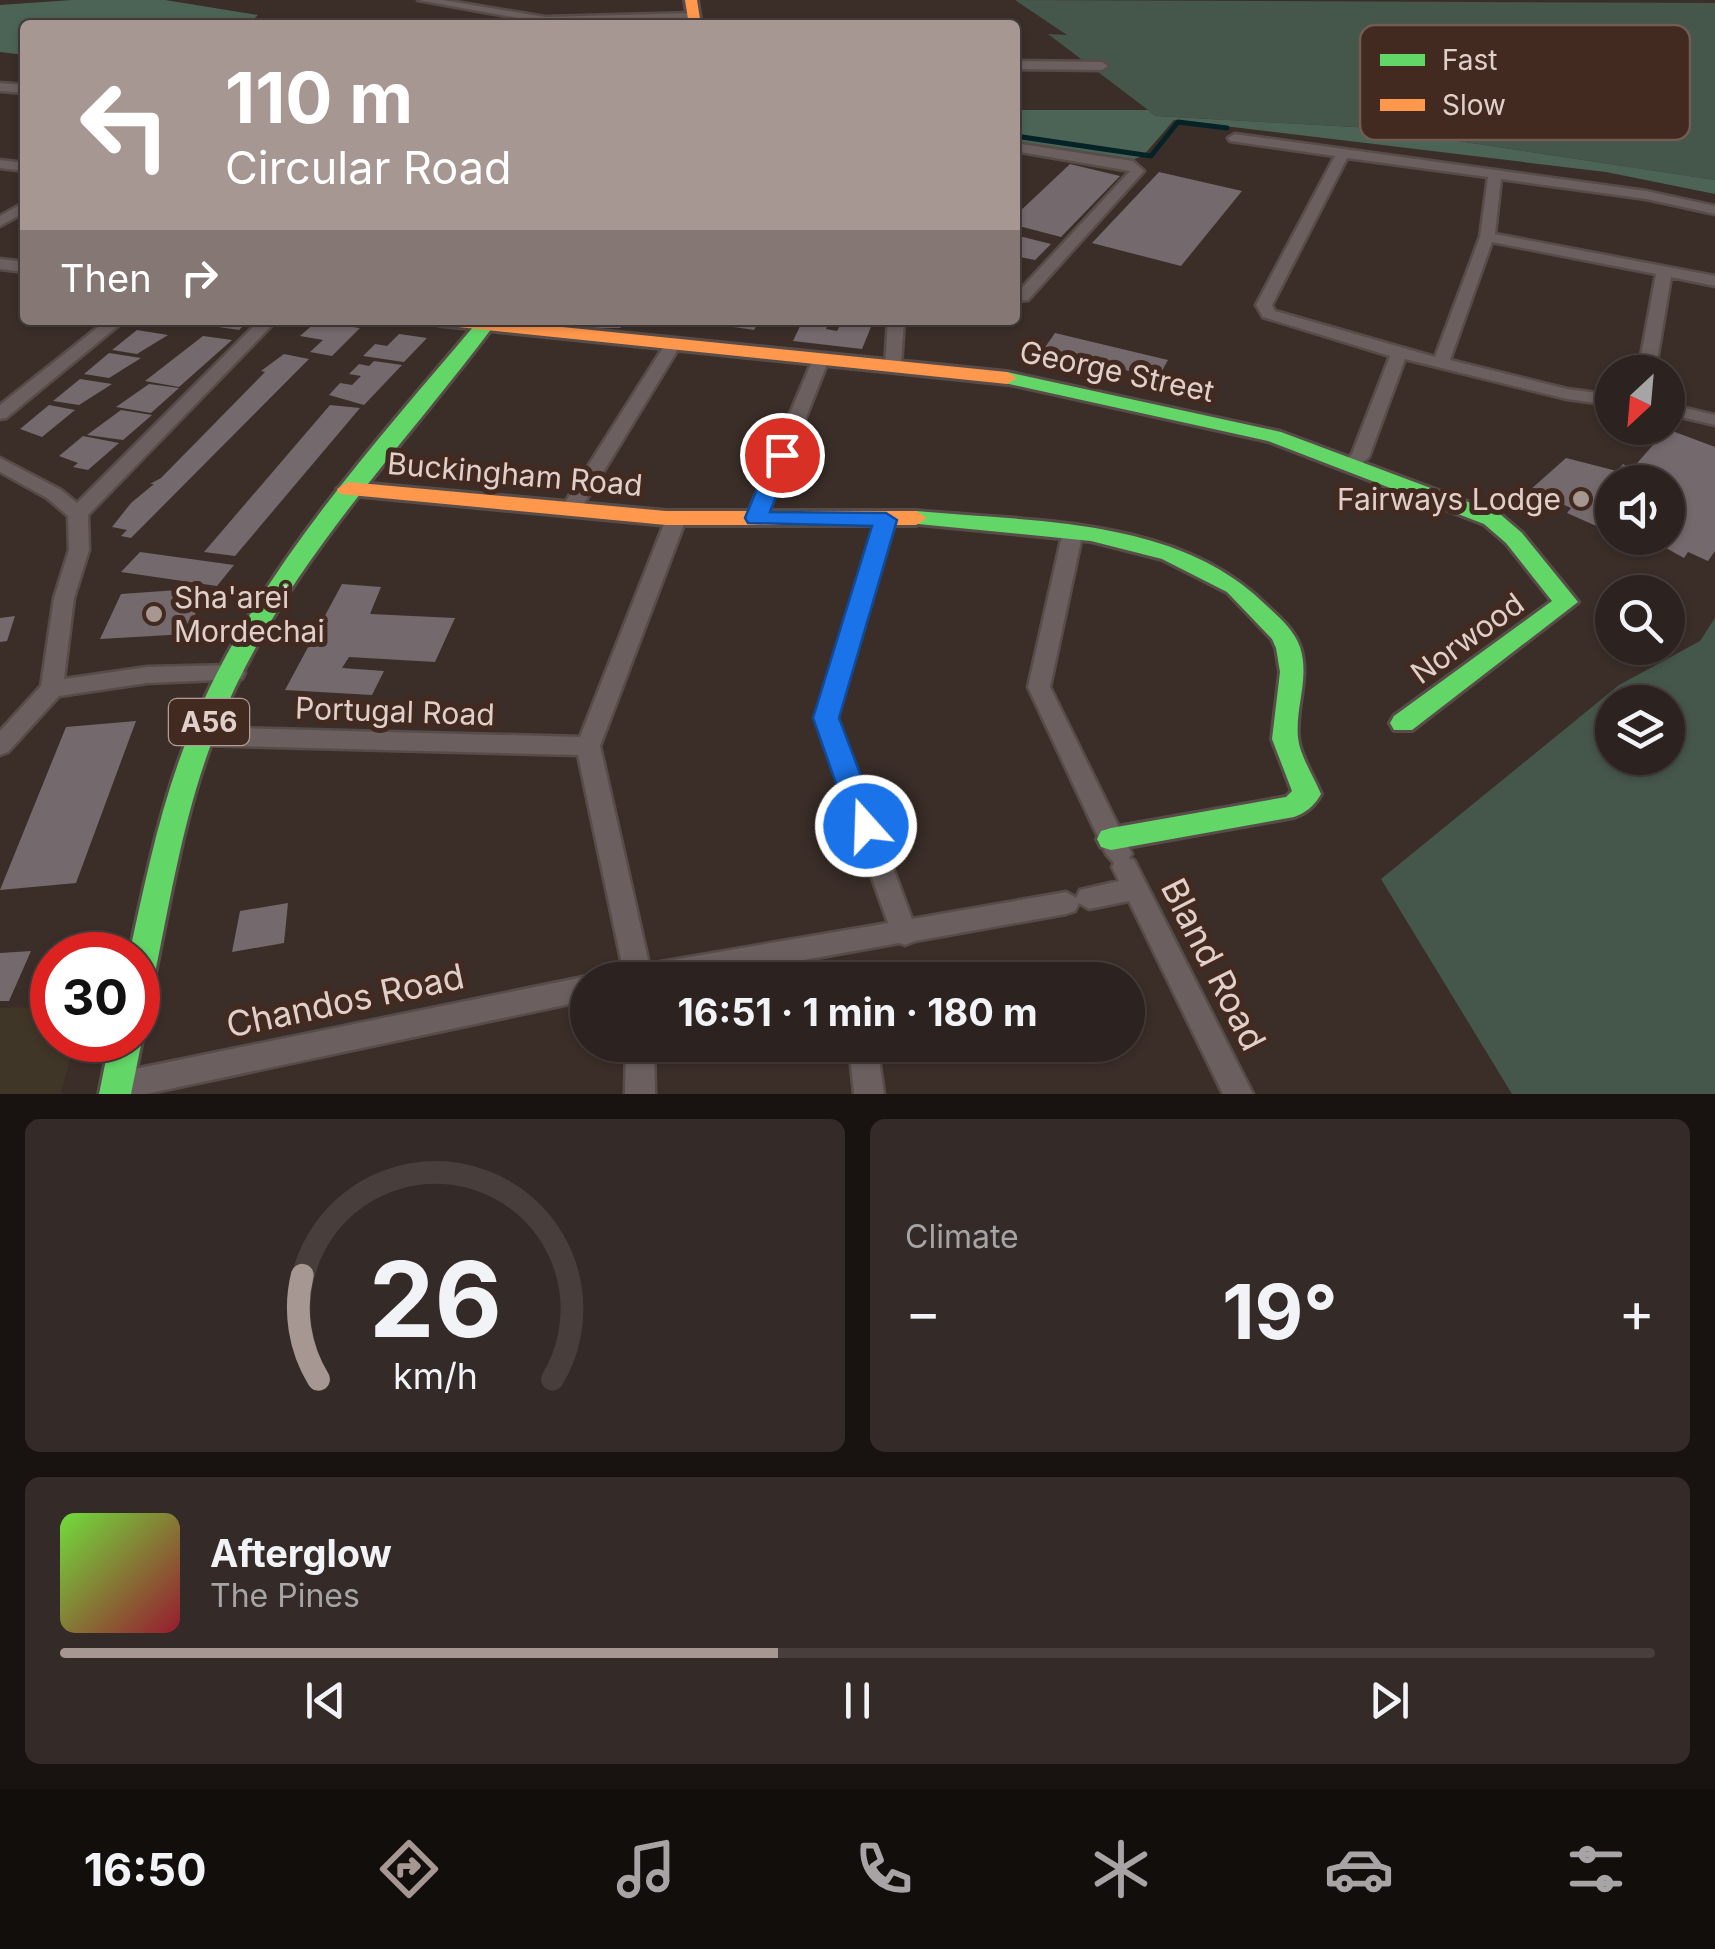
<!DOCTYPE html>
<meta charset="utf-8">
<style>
:root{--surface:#2c221f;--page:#342a28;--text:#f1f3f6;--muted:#a6a4a4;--line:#483f3d;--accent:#a79792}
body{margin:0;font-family:Inter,sans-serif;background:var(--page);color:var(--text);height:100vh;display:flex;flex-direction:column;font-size:38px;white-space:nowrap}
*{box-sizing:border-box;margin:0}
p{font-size:32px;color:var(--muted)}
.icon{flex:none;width:55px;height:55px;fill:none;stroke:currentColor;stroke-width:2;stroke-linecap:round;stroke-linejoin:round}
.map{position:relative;height:1094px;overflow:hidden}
.drawer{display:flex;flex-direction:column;gap:25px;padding:25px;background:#181311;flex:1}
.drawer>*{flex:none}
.banner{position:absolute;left:20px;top:20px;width:1000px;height:305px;border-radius:10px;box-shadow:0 2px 8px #0004,0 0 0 2px var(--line);background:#a79792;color:#fff;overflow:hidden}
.needle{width:65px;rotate:206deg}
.controls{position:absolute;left:1595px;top:355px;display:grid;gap:20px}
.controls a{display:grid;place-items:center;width:90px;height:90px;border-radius:50%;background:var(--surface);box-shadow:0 2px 8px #0004,0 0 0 2px var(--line);font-size:50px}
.speed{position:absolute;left:30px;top:932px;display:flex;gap:20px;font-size:50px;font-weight:700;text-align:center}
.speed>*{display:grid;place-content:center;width:130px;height:130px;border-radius:50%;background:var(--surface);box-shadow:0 2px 8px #0004,0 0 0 2px var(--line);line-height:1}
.speed .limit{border:15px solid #d22;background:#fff;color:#111}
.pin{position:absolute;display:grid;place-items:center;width:85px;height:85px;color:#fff;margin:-42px;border:5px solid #fff;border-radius:50%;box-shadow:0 2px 10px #0007}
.me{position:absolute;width:110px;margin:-55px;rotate:340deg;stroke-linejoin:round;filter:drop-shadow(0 0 8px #0008)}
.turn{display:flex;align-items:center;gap:35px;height:210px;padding:0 40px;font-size:45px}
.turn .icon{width:130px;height:130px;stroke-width:2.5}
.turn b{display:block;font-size:70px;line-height:85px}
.then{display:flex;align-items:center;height:95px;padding:0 40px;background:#0003;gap:20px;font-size:38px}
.big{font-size:75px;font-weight:700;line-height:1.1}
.drawer .widget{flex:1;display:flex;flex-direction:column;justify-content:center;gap:15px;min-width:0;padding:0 35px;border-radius:15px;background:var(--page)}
.drawer .dial{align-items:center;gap:0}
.dial svg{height:260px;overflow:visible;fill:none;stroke:var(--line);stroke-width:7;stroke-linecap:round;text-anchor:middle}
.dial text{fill:var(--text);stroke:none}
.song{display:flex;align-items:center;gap:30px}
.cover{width:120px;height:120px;border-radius:15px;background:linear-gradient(135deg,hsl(100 70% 55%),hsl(350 70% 35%))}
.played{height:10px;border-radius:5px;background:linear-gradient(90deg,var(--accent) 45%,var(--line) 45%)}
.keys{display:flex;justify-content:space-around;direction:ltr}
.heat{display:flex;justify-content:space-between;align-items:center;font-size:55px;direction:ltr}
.drawer .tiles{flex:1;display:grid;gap:25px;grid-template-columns:1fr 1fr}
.widget:last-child{grid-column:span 2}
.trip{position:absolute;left:570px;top:962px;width:575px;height:100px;border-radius:50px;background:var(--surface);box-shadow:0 2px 8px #0004,0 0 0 2px var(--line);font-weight:700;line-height:100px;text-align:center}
.tab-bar{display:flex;height:160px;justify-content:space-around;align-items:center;background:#120e0c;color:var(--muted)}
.tab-bar .icon{width:70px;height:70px}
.tab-bar .active{color:var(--accent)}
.tab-bar b{font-size:45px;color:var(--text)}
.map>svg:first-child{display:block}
.education{fill:#403627}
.green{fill:#45564b;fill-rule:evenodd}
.forest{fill:#4c6456}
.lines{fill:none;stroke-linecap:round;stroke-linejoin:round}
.stream{stroke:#052226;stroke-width:5}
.building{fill:#74696c}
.street-casing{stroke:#574c48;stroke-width:5}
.fast-casing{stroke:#574c48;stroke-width:6}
.slow-casing{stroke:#574c48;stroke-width:6}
.street{fill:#6b5f5f;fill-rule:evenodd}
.fast{fill:#63d668;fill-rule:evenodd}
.slow{fill:#ff974d;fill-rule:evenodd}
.route{fill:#1a73e8;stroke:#114b97;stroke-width:2.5}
.poi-dot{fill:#a79792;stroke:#432a21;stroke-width:4}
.labels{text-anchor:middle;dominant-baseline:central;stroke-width:10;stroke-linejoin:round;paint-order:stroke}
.shield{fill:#432a21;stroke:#b29e97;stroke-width:2.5}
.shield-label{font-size:28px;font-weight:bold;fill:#e1d0ca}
.street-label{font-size:30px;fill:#e1d0ca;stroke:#432a21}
.poi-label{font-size:30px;fill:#e1d0ca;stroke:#432a21;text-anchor:end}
.near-street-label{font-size:35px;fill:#e1d0ca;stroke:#432a21}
.key{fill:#432a21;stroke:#725c54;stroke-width:2.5}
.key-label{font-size:28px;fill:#e1d0ca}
</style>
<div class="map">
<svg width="1715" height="1094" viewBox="0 0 1715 1094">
<rect width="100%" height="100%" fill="#3b2e29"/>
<path class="education" d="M 52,1007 L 52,1040 L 74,1040 L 61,1094 L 0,1094 L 0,1008 Z"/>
<path class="green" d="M 1015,0 L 1715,3 L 1715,180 L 1372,128 L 1156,116 L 1048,34 L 1067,35 Z
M 1715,618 L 1715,1094 L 1512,1094 L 1381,879 L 1619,685 L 1700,641 ZM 1612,702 L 1668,702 L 1668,758 L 1612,758 Z"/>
<path class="forest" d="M 72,0 L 165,0 L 258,15 L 248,25 L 25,25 L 25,55 L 0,52 L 0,5 Z
M 1015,110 L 1148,110 L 1156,116 L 1372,128 L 1715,180 L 1715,194 L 1606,172 L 1174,120 L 1143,156 L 1129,161 L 1015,143 Z"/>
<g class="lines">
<path class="stream" d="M 1015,136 L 1151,156 L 1178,122 L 1227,128"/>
</g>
<path class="building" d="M 1070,164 L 1120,176 L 1061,237 L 1015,225 L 1015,216 Z
M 1159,172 L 1242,191 L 1181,266 L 1092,243 Z
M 1015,235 L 1051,244 L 1035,260 L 1015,256 Z
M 202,320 L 244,320 L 247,322 L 239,330 L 198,324 Z
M 548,320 L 633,320 L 620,328 L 595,328 Z
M 686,320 L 760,320 L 754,330 Z
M 803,320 L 830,320 L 826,329 L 837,331 L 843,320 L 864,320 L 871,327 L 862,349 L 793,341 Z
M 316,322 L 360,328 L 332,356 L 310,352 L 323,340 L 300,336 Z
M 137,330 L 168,335 L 137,354 L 112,350 Z
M 1055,333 L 1168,360 L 1158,378 L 1043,350 Z
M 399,334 L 427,338 L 404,362 L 363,356 L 375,344 L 387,346 Z
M 203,336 L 232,340 L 179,387 L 145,381 Z
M 109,353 L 141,358 L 109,378 L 84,374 Z
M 284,354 L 309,359 L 131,538 L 121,536 L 127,530 L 112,527 L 131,503 L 154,484 L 150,484 L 161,478 L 265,372 L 261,371 Z
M 374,361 L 402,365 L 364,405 L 329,395 L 340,383 L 352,385 L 361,376 L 349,374 L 359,364 L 369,366 Z
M 80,379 L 112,384 L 79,405 L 53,401 Z
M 149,384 L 179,388 L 151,413 L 116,407 Z
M 49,405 L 75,410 L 42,437 L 20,429 Z
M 330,405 L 360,408 L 235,556 L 204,552 Z
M 121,410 L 152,415 L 123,440 L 87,435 Z
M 1667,429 L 1715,447 L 1715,551 L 1708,561 L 1688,552 L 1684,558 L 1648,538 L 1668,538 L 1668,482 L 1612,482 L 1612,533 L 1567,513 L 1571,508 L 1530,490 L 1566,458 L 1617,471 L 1623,464 L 1632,469 Z
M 83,436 L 119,443 L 88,470 L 73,467 L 78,463 L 59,456 Z
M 140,552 L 234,565 L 217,586 L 121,572 Z
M 342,584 L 381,587 L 370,614 L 455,618 L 435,662 L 349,657 L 342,668 L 384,671 L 372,695 L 285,690 Z
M 206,588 L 187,634 L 100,639 L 121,594 Z
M 15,616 L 7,641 L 0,642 L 0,618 Z
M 136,721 L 76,883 L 0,890 L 66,727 Z
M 288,903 L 284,943 L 232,952 L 240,911 Z
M 31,951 L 9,1001 L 0,1001 L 0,953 Z"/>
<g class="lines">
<g class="street-casing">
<path id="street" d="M 418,0 L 443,0 L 545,17 L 694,13 L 700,16 L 694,19 L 545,23 Z
M 1015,61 L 1102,62 L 1108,66 L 1102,70 L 1015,69 Z
M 0,83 L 25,85 L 25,93 L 0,91 Z
M 1235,134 L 1646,191 L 1715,206 L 1715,214 L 1646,199 L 1501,179 L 1495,234 L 1715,276 L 1715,286 L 1671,277 L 1655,372 L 1638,372 L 1656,274 L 1492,242 L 1450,360 L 1567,389 L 1612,395 L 1612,405 L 1567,399 L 1405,359 L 1369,457 L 1356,469 L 1342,469 L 1340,465 L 1352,454 L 1390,356 L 1263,317 L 1256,305 L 1335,156 L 1230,141 L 1228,138 ZM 1347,158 L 1488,177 L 1480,237 L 1435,357 L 1275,311 L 1272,305 Z
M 1015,143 L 1133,161 L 1144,171 L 1028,300 L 1015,301 L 1015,291 L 1018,292 L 1130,171 L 1015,151 Z
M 0,160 L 25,163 L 25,171 L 0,168 Z
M 25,202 L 25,212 L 0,226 L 0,216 Z
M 0,259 L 25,262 L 25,272 L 0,269 Z
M 107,320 L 125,320 L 6,418 L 0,419 L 0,405 Z
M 260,320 L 277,320 L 88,515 L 89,550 L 74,598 L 64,679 L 147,667 L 234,665 L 242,667 L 245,673 L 242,679 L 147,683 L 59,696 L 8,752 L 0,755 L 0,731 L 41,686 L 54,598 L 69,550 L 68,516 L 47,498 L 0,472 L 0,458 L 61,490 L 77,503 Z
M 888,320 L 904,320 L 901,366 L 893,371 L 885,366 Z
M 672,341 L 680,346 L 582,507 L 572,513 L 565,511 L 562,507 L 664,346 Z
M 821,354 L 829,359 L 766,518 L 763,522 L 749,522 L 746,518 L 813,359 Z
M 1668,404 L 1715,415 L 1715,425 L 1668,414 Z
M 676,513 L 686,519 L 600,746 L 649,964 L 888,923 L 815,718 L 876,519 L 886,513 L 896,519 L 837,718 L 912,919 L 1066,892 L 1076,898 L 1080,890 L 1119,881 L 1112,867 L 1114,863 L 1106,854 L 1028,687 L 1063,531 L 1073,525 L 1083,531 L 1050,687 L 1132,854 L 1129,858 L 1134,860 L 1253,1094 L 1223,1094 L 1129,901 L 1089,909 L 1079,903 L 1075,911 L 1066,914 L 915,941 L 905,945 L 899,943 L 693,980 L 611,980 L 615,972 L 623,969 L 578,755 L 201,745 L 193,742 L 189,736 L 193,730 L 201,727 L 580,737 L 666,519 Z
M 588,976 L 598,980 L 588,980 L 588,1000 L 146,1094 L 109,1094 L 105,1086 L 110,1076 L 120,1072 Z
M 626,1045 L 654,1045 L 655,1094 L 625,1094 Z
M 849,1045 L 877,1045 L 884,1094 L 854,1094 Z"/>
</g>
<g class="fast-casing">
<path id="fast" d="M 479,320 L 498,320 C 394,460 277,572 213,739 C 183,817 170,902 153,983 L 149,993 L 138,996 L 138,955 L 129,955 C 145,883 159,811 186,742 C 248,582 370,449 479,320 Z
M 1007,372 L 1281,432 L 1500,514 L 1522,533 L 1578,602 L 1412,730 L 1394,730 L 1390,723 L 1394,716 L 1552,601 L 1506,543 L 1484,524 L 1268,441 L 1000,382 L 997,378 L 1000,374 Z
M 916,511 C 1033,522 1179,517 1267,606 C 1280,618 1294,630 1300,647 C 1310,678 1295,707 1298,738 C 1300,756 1314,777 1321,794 C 1315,805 1306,813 1294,817 L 1111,850 L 1101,847 L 1097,839 L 1101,831 L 1111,828 L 1286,797 L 1292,791 L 1272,739 L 1280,672 L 1276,648 L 1272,639 L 1227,592 L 1162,559 L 1091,541 L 908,523 L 905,518 L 908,513 Z
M 138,1030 L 142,1040 L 131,1094 L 99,1094 L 110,1040 L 138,1040 Z"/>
</g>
<g class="slow-casing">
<path id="slow" d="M 685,0 L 697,0 L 701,25 L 689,25 Z
M 430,320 L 493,320 L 1007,372 L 1017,378 L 1007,384 L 439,325 Z
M 348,482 L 666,511 L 916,511 L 927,518 L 916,525 L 666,525 L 340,494 L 337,489 Z"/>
</g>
<use href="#street" class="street"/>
<use href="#fast" class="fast"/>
<use href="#slow" class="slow"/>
</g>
<path class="route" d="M 782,449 L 792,455 L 770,512 L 886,513 L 897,520 L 839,718 L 880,826 L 875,834 L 856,834 L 851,826 L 813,718 L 872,526 L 748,523 L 745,518 L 771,455 Z"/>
<g class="poi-dot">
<circle cx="1581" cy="499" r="10"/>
<circle cx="154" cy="614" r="10"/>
</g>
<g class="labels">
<rect class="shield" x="169" y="699" width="80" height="46" rx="8"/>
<g class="shield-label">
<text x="209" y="722">A56</text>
</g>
<g class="street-label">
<text transform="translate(1117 371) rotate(12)">George Street</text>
<text transform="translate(515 474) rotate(5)">Buckingham Road</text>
<text transform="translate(1467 638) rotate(-36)">Norwood</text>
<text transform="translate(395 711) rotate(2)">Portugal Road</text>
</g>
<g class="poi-label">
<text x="1561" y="499">Fairways Lodge</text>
<text x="174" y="597" text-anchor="start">Sha'arei<tspan x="174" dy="34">Mordechai</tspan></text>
</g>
<g class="near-street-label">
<text transform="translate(1214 964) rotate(63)">Bland Road</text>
<text transform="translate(345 1000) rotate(-12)">Chandos Road</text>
</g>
</g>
<rect x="1360" y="25" width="330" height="115" rx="15" class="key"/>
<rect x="1380" y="54" width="45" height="12" fill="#63d668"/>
<rect x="1380" y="99" width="45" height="12" fill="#ff974d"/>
<g class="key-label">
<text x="1442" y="70">Fast</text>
<text x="1442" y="115">Slow</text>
</g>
</svg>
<div class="controls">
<a><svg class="needle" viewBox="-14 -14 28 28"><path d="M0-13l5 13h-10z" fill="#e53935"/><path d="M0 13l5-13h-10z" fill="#a6a4a4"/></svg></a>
<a><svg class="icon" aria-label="sound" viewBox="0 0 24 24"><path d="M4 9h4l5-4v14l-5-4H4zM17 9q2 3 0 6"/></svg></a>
<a><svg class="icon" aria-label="search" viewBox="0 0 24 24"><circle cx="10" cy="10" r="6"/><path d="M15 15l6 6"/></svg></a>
<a><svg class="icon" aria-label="layers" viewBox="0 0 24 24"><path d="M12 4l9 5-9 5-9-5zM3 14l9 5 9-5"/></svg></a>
</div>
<div class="speed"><div class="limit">30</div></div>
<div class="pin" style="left:782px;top:455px;background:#d93025"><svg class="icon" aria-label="arrive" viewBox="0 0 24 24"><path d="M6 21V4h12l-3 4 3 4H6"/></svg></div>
<svg class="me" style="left:866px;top:826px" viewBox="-20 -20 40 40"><circle r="17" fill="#1a73e8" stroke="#fff" stroke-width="3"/><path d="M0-11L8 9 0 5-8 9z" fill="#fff"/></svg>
<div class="trip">16:51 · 1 min · 180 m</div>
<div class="banner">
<div class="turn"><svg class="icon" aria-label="left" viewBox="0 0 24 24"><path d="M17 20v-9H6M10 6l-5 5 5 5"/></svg><div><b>110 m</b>Circular Road</div></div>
<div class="then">Then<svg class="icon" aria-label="right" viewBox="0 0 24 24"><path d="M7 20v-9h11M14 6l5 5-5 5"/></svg></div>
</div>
</div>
<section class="drawer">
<div class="tiles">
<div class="widget dial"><svg viewBox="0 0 100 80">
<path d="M14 69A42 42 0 1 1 86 69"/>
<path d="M14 69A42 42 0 0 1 9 37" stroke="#a79792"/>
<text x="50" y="56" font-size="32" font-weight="700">26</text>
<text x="50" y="72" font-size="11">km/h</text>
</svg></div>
<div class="widget"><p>Climate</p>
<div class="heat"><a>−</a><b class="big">19°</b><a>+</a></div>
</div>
<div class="widget">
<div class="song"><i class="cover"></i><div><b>Afterglow</b><p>The Pines</p></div></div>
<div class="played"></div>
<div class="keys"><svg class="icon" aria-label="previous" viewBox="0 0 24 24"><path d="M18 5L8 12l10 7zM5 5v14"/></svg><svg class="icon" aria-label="pause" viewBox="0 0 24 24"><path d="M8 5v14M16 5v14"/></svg><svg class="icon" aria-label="next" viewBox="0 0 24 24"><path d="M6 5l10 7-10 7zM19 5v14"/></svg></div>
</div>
</div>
</section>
<nav class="tab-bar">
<b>16:50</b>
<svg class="icon active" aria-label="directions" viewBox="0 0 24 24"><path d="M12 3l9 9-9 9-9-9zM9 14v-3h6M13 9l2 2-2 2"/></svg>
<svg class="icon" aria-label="music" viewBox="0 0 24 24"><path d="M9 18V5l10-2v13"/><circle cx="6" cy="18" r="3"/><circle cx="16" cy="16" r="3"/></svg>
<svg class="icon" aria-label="phone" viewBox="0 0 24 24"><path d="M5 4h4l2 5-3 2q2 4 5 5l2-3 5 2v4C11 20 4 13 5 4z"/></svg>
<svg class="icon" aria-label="climate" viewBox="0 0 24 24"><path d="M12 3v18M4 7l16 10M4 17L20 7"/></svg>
<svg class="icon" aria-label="car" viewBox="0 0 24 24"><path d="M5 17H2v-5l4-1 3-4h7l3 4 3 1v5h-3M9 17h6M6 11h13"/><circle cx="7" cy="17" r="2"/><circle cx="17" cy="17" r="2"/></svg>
<svg class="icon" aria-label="filters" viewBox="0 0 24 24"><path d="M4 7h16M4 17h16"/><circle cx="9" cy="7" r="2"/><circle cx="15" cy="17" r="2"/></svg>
</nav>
